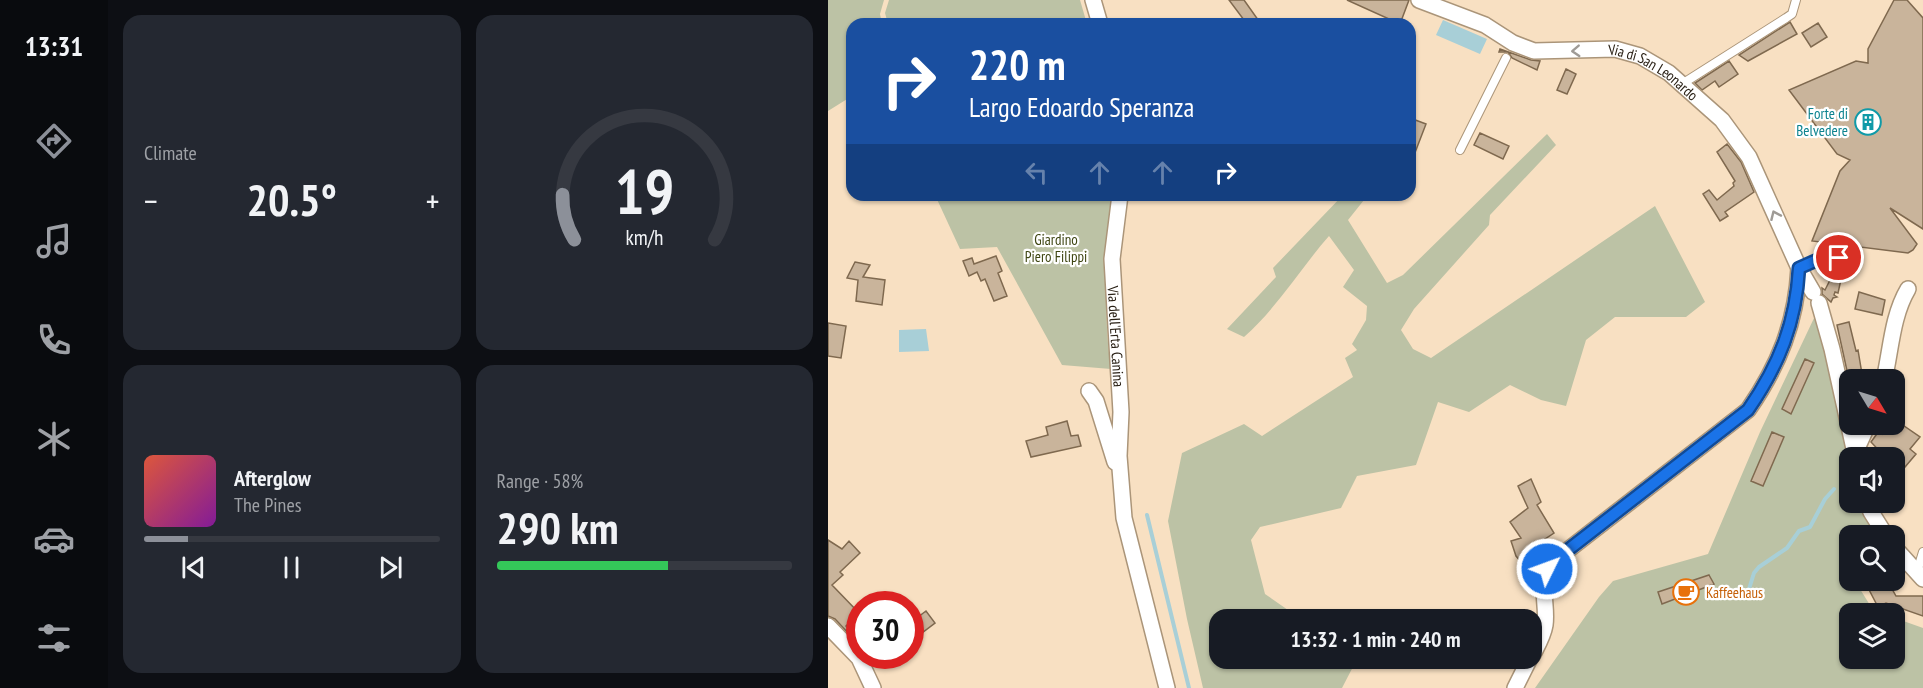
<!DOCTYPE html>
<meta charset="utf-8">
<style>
:root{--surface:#171b24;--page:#242831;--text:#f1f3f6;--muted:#9ea1a6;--line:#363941;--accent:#8c9099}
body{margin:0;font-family:"PT Sans Narrow",sans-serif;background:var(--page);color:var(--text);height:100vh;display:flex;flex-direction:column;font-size:22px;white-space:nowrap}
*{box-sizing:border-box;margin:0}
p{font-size:20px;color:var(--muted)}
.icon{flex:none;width:33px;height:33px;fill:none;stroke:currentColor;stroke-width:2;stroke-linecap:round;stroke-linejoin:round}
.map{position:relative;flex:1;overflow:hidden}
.details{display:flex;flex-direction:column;gap:15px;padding:15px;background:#0d0f14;width:720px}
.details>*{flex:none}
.guide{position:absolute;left:18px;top:18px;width:570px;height:183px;border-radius:18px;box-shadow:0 2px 4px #0004;background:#1a4fa0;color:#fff;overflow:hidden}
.needle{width:39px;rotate:128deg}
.fabs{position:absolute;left:1011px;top:369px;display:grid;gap:12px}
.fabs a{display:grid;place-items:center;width:66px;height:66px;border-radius:12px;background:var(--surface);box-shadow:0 2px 4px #0004;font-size:30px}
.speed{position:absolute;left:18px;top:591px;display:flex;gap:12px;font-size:30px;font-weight:700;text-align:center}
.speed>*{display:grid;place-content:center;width:78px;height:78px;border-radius:50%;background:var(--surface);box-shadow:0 2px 4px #0004;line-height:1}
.speed .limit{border:9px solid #d22;background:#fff;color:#111}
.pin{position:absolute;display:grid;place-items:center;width:51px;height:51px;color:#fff;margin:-26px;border:3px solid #fff;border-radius:50%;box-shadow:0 2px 6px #0007}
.me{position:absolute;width:66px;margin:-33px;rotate:48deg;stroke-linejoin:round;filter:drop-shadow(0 0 4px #0008)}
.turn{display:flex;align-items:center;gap:21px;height:126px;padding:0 24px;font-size:27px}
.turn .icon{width:78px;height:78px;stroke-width:2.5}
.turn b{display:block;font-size:42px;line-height:51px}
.lanes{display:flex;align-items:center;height:57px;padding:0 24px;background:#0003;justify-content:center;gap:30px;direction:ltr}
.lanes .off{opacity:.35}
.big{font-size:45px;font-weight:700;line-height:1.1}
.details .widget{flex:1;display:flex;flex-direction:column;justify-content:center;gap:9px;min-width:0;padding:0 21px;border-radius:18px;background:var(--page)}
.details .dial{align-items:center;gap:0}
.dial svg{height:156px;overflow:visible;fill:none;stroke:var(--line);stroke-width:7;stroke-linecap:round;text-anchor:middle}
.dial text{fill:var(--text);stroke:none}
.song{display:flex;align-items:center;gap:18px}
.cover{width:72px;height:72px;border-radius:9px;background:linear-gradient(135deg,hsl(10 70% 55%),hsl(290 70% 35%))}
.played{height:6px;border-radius:3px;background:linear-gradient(90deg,var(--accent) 15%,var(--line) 15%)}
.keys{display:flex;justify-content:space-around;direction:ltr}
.heat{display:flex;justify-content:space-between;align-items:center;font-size:33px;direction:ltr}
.charge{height:9px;border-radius:4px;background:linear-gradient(90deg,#34c759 58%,var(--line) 0)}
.details .tiles{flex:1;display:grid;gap:15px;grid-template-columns:repeat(2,1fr)}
.trip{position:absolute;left:381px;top:609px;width:333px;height:60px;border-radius:18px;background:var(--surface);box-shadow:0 2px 4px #0004;font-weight:700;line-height:60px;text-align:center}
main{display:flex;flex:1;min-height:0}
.tabs{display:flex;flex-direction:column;width:108px;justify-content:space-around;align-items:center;background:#090b0e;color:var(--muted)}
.tabs .icon{width:42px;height:42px}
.tabs .on{color:var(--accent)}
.tabs b{font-size:27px;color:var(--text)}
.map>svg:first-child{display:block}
.green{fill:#bcc2a5}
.water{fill:#a8cfd7}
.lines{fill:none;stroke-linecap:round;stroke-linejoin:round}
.stream{stroke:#a8cfd7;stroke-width:4}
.building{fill:#c9b49b;stroke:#7f694f;stroke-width:1.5}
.lane-casing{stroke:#ab9579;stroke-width:10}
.street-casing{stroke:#ab9579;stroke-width:18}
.lane{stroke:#fff;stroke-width:8}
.street{stroke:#fff;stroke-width:15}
.oneway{stroke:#9f9b96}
.route-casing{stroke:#114b97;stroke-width:15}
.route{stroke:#1a73e8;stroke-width:10}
.labels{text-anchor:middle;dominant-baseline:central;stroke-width:4.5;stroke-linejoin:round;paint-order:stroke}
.street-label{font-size:15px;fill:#292015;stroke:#fff}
.culture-label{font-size:15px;fill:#0d838f;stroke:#fff;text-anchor:end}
.park-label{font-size:15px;fill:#3e4512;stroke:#fff}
.food-label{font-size:15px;fill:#c56008;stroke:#fff;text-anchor:start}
</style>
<main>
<nav class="tabs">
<b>13:31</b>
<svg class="icon on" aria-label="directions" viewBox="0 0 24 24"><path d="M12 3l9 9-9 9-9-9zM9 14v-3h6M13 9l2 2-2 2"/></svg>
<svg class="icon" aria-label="music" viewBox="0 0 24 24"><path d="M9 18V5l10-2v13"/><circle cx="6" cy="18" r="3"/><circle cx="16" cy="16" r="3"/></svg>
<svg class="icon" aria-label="phone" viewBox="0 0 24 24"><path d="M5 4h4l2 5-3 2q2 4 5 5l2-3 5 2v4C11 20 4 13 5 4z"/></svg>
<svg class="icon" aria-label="climate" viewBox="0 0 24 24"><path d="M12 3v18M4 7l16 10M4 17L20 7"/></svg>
<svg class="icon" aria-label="car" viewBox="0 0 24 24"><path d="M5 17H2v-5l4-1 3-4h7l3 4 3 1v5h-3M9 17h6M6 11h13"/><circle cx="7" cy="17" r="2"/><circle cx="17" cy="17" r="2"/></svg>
<svg class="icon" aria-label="filters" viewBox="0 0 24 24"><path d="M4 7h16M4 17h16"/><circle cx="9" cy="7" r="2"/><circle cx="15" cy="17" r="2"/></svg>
</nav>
<section class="details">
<div class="tiles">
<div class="widget"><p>Climate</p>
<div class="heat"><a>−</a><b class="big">20.5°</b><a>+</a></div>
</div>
<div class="widget dial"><svg viewBox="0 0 100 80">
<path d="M14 69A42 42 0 1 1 86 69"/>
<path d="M14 69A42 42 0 0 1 8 46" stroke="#8c9099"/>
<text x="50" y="56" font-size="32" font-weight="700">19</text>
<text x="50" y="72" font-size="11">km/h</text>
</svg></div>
<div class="widget">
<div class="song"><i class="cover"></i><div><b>Afterglow</b><p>The Pines</p></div></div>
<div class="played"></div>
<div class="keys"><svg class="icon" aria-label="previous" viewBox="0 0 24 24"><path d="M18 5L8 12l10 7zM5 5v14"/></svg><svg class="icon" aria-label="pause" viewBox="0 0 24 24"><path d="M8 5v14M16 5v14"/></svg><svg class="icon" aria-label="next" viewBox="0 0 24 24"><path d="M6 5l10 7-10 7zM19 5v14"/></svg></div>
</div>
<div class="widget"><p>Range · 58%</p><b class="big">290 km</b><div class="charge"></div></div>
</div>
</section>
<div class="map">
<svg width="1095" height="688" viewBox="0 0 1095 688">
<rect width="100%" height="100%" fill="#f8e0c2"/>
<path class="green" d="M 0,0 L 56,0 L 52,14 L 54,24 L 24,24 L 24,96 L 0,111 Z
M 61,0 L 252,0 L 259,24 L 60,24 L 57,13 Z
M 719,134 L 728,145 L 662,215 L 661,225 L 586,309 L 573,330 L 585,349 L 603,358 L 827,206 L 877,302 L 858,317 L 787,317 L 758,340 L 738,406 L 713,400 L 682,385 L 641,412 L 610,402 L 588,465 L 529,476 L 513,508 L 432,527 L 423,540 L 437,594 L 460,610 L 482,619 L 392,620 L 392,658 L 526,658 L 528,661 L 514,688 L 375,688 L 359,619 L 340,521 L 354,453 L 416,424 L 434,436 L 525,377 L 517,358 L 529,350 L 524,344 L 538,320 L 539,306 L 515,287 L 526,270 L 501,236 C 472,269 449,308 416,337 L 399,329 L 448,277 L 445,268 L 515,195 L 540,195 L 520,220 L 559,283 L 575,275 Z
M 107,195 L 286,195 C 280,253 274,311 283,369 L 234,365 L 169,247 L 132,249 Z
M 987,316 L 1028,457 L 1022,458 L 1022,502 L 1040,503 L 1050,535 L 1022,536 L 1021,559 L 1017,562 L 1021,570 L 1022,580 L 1027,581 L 1045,610 L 1053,613 L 1022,614 L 1022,658 L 1066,658 L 1067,618 L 1095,628 L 1095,688 L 707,688 L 771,597 L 785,581 L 880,554 L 932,432 Z"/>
<path class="water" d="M 615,20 L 659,39 L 652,54 L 608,35 Z
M 98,329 L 101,351 L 71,352 L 71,330 Z"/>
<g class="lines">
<path class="stream" d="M 319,515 L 361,688
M 921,589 L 926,573 L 931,567 L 959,548 L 971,531 L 982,527 L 997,499 L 1006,489"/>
</g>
<path class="building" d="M 401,0 L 416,0 L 433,24 L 419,24 Z
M 519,0 L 581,0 L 572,24 Z
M 1066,0 L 1079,0 L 1095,18 L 1095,229 L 1062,208 L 1089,244 L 1085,250 L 1080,253 L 984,241 L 1012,171 L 1022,160 L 1009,154 L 961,90 L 1028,61 L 1040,63 L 1040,49 Z
M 962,22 L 969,34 L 920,61 L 911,55 Z
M 990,23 L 999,37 L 983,47 L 974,33 Z
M 672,49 L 703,60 L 712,61 L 709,70 L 684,58 L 680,52 L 671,52 Z
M 901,61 L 910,74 L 891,87 L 887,81 L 874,90 L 867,83 Z
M 738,69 L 748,74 L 739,94 L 729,90 Z
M 582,118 L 598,124 L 583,163 L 582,163 Z
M 652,133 L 681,146 L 675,159 L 646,145 Z
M 899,144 L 913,162 L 926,192 L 897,212 L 900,216 L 892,221 L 875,194 L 881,190 L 889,200 L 906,186 L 905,183 L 907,181 L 889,152 Z
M 168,256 L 174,271 L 170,273 L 179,296 L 166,301 L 157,279 L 153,281 L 149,272 L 141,276 L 135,261 L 144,258 L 146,264 Z
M 27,262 L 42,265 L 35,277 L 57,280 L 54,305 L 28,301 L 30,280 L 19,278 Z
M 1005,274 L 1014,275 L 1010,293 L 1007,292 L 1006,295 L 1009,297 L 1005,298 L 1003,302 L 994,294 L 994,288 L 997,290 Z
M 1031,292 L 1057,300 L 1054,315 L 1027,309 Z
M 1021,322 L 1028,351 L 1030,350 L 1035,380 L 1021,380 L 1009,325 Z
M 0,323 L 18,326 L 13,358 L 0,356 Z
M 977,359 L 986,363 L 963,414 L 954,409 Z
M 1066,419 L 1092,437 L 1082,449 L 1088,454 L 1066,480 L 1066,458 L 1058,458 L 1043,442 L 1051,431 L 1054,434 L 1061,424 L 1066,424 Z
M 239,421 L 243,436 L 250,435 L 253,446 L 203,457 L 198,441 L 220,435 L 218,427 Z
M 944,432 L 956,437 L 935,486 L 923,481 Z
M 703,479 L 713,502 L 709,505 L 726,533 L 702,549 L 710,561 L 700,570 L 688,556 L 683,541 L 693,538 L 682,522 L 700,508 L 690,486 Z
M 0,540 L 14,549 L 21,541 L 32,553 L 12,572 L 15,575 L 4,585 L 31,613 L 18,626 L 24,633 L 22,635 L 7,619 L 0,616 Z
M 881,575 L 886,584 L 834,604 L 830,592 Z
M 1036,580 L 1059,580 L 1068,596 L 1095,596 L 1095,616 L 1058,603 L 1050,607 Z
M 82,607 L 90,617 L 98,611 L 107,623 L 82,642 Z"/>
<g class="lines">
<g class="lane-casing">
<path id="lane" d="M 854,84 L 958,18 L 964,14 L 968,0
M 632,150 L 678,58
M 971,268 L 996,257 L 1011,258
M 1089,572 L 1095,552"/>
</g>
<g class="street-casing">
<g id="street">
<path d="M 265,0 L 272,24"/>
<path id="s1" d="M 591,0 L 657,25 L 685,43 L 706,51 L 787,49 L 812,56 L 841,73 L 894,120 L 921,157 L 971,268 L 985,292"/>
<path id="s2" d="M 292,195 L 284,259 L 293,412 L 291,456 L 296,518 L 339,688"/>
<path d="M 991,303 L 1004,349 L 1028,458"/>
<path d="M 1056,380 C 1063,350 1064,316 1080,289"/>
<path d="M 261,391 L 268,401 L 287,462"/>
<path d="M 1027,453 L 1040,424"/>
<path d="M 1039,502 L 1043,512 L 1058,536"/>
<path d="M 1066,547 L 1095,579"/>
<path d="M 0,626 L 31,658 L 45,688"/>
<path d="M 704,656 C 709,646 715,637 717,625 C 720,605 710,583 722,564 L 920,410 C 951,365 968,323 971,268"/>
<path d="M 687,688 L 702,658"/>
</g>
</g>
<use href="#lane" class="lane"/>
<use href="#street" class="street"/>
</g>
<defs><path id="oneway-chevron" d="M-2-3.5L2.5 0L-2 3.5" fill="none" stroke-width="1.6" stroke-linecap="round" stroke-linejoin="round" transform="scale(1.5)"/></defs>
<g class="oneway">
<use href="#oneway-chevron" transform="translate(748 51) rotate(177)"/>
<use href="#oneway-chevron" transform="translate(947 215) rotate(-114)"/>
</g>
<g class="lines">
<g class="route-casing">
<path id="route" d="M 719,569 L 727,560 L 920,410 C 951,365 968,323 971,268 L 996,257 L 1011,258"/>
</g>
<use href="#route" class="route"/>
</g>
<defs>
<g id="building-ring" transform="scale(1.35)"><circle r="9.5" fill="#fff" stroke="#0f9aa8" stroke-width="1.5"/><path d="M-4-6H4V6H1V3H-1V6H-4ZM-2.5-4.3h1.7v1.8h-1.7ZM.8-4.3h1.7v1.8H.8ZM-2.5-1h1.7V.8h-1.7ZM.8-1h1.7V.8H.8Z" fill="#0f9aa8"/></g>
<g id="cafe-ring" transform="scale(1.35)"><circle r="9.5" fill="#fff" stroke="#e8710a" stroke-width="1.5"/><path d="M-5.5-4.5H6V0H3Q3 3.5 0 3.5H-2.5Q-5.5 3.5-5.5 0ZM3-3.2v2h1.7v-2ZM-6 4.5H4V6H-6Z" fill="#e8710a"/></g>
</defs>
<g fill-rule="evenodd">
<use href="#building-ring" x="1040" y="122"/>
<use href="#cafe-ring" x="858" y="592"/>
</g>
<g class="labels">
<g class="street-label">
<text stroke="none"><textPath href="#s1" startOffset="252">Via di San Leonardo</textPath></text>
<text stroke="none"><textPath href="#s2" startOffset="142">Via dell'Erta Canina</textPath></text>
</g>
<g class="culture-label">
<text x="1020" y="113">Forte di<tspan x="1020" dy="17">Belvedere</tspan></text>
</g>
<g class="park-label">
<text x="228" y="239">Giardino<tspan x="228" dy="17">Piero Filippi</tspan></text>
</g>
<g class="food-label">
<text x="878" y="592">Kaffeehaus</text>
</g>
</g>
</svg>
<div class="fabs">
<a><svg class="needle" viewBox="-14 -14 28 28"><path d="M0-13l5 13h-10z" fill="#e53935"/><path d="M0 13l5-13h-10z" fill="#9ea1a6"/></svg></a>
<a><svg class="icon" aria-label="sound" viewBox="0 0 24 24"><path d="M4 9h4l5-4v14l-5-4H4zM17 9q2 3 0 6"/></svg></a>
<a><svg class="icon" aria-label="search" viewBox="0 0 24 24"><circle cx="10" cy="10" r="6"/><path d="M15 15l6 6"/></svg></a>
<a><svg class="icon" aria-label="layers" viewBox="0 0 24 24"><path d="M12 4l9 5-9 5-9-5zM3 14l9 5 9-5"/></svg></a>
</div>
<div class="speed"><div class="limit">30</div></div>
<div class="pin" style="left:1011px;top:258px;background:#d93025"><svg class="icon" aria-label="arrive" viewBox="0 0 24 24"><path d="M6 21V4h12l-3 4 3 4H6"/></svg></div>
<svg class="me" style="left:719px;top:569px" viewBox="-20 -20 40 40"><circle r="17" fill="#1a73e8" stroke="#fff" stroke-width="3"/><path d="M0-11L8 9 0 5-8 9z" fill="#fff"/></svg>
<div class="trip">13:32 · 1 min · 240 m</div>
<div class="guide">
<div class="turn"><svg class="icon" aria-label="right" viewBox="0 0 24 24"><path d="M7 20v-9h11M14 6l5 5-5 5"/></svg><div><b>220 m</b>Largo Edoardo Speranza</div></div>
<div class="lanes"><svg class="icon off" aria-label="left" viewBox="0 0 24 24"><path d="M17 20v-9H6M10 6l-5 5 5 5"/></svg><svg class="icon off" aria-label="ahead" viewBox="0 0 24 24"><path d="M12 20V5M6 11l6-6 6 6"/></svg><svg class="icon off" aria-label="ahead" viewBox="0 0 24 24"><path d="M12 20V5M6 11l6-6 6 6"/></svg><svg class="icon" aria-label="right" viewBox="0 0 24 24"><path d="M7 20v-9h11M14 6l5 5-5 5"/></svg></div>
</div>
</div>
</main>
